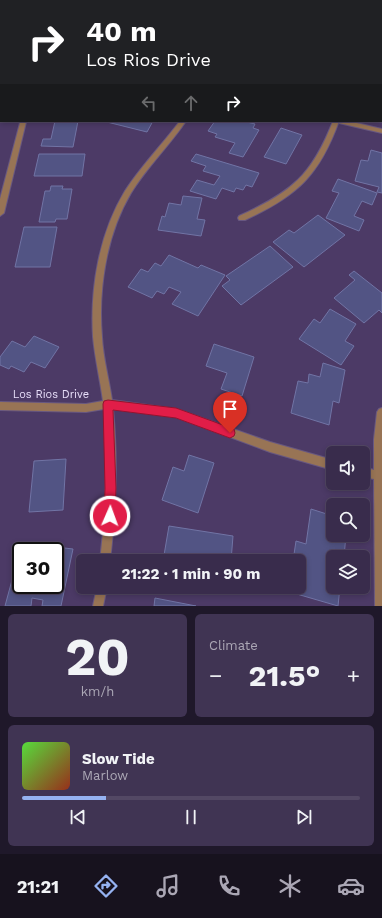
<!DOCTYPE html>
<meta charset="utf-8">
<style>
:root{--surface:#392c4c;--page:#403453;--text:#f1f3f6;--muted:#aba7b5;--line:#534864;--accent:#95b2f1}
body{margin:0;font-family:"Work Sans",sans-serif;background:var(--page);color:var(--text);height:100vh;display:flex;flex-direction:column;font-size:15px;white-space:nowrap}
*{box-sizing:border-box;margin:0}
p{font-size:13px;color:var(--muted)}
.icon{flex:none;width:22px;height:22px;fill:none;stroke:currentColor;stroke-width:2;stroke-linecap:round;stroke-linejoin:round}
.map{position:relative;height:606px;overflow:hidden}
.side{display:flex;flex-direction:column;gap:8px;padding:8px;background:#1f182a;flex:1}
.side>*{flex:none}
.top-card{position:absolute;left:0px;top:0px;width:382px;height:122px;box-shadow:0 2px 6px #0003,0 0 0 1px var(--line);background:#202124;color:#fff;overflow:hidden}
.buttons{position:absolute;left:326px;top:446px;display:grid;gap:8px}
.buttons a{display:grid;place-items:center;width:44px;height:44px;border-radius:6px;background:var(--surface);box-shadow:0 2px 6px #0003,0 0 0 1px var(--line);font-size:20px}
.speed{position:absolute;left:12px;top:542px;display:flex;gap:8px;font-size:20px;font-weight:700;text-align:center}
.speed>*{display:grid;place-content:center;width:52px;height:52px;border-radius:50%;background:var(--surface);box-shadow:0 2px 6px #0003,0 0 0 1px var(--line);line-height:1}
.speed .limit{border:2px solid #111;border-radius:6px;background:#fff;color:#111}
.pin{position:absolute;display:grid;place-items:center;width:34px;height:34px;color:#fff;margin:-41px -17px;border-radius:50% 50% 50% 0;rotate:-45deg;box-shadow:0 0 4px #0007}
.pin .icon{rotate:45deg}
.me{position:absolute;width:44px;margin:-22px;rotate:2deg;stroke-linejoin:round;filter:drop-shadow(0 0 3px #0008)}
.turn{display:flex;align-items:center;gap:14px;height:84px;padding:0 20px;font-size:18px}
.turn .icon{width:52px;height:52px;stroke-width:2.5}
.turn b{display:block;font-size:28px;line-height:34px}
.lanes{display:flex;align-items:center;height:38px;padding:0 20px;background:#0003;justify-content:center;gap:20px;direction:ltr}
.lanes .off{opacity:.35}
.big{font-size:30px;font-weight:700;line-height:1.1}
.side .card{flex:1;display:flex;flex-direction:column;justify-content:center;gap:6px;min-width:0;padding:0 14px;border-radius:6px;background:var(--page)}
.side .dial{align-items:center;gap:0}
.dial b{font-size:52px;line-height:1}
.song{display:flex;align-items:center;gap:12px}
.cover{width:48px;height:48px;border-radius:6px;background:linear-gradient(135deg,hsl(110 70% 55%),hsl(10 70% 35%))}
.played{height:4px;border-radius:2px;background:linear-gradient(90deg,var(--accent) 25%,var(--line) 25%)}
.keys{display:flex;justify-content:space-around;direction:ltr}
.heat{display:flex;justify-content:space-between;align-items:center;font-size:22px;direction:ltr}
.side .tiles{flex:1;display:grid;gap:8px;grid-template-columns:1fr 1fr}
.card:last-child{grid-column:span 2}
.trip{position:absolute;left:76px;top:554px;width:230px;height:40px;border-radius:6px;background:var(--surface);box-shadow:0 2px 6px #0003,0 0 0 1px var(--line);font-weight:700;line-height:40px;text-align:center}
.menu{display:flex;height:64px;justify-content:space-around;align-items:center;background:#17121e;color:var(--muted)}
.menu .icon{width:28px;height:28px}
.menu .current{color:var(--accent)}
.menu b{font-size:18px;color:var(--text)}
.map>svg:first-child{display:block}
.building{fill:#525484;stroke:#7174a5;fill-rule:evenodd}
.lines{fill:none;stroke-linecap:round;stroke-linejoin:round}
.minor-casing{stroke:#685881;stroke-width:2}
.tertiary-casing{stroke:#685881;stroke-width:2}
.minor{fill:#987455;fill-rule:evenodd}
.tertiary{fill:#987455;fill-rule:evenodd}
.route{fill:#e11d48;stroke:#92132f}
.labels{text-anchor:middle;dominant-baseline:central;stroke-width:4;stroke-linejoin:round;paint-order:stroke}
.street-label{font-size:11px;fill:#e8dffa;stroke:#4c3a66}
</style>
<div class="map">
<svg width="382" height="606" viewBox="0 0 382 606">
<rect width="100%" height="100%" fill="#4c3a66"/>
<path class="building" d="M 50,0 L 94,0 L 49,1 Z
M 137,0 L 176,0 L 136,1 Z
M 350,0 L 382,0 L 382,10 L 381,1 Z
M 55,121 L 78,121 L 73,147 L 41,146 L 43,139 L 51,139 Z
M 103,121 L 153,121 L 147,132 Z
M 215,121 L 243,121 L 255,124 L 253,128 L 259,130 L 243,157 L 229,153 L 235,143 L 215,137 L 217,134 L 208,131 Z
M 281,128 L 302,135 L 286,164 L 264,157 Z
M 371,150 L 382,153 L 382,193 L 377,192 L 379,187 L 355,181 L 361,160 L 368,161 Z
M 39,154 L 85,154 L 82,176 L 34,176 Z
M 196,154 L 259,173 L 252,187 L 246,185 L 243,190 L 236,188 L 234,192 L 222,188 L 216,199 L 190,191 L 197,180 L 214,185 L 220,176 L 203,171 L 206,166 L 191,161 Z
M 338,179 L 377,193 L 372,205 L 362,201 L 354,216 L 364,220 L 359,231 L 326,218 L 339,193 L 332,191 Z
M 51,186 L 63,186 L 62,189 L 72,189 L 67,219 L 56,219 L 55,222 L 39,222 L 45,191 L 50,191 Z
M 183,196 L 202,198 L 197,219 L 205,220 L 201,236 L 158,230 L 162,216 L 165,217 L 169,203 L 181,205 Z
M 318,215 L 345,235 L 304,267 L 273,242 L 289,230 L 294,233 Z
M 24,227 L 57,227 L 50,267 L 15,267 Z
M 270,246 L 293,267 L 241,305 L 222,286 L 230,280 L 226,276 Z
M 169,255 L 198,268 L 201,265 L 225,275 L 198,316 L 172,304 L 181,292 L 169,287 L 164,294 L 157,291 L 152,298 L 128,287 L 141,269 L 148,272 L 155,263 L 161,266 Z
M 354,271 L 382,293 L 382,313 L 379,310 L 364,323 L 334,298 L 355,280 L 349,275 Z
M 330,309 L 356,324 L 345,341 L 354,346 L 341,365 L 299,339 L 314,319 L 320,323 Z
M 34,336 L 59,347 L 45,368 L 31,362 L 24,372 L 11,366 L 9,369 L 0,365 L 0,357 L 12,341 L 25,347 Z
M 214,344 L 254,357 L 242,396 L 221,389 L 227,373 L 206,366 Z
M 323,363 L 345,370 L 339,403 L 333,401 L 329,425 L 291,413 L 298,381 L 308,383 L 309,374 L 320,377 Z
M 189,455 L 214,463 L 198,513 L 162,500 L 173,467 L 184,471 Z
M 66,459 L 63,510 L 29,512 L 34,461 Z
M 311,509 L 333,516 L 333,535 L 346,535 L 344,557 L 333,557 L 333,587 L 340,587 L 338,606 L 283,590 L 283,587 L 299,587 L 299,561 L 293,561 L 296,541 L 306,544 Z
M 169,526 L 233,536 L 231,561 L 163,561 Z
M 22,543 L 73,549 L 61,606 L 42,606 L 43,600 L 32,598 L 31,606 L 5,606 ZM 21,551 L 55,551 L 55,585 L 21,585 Z
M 174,587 L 198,587 L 198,591 Z
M 155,598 L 196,606 L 154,606 Z"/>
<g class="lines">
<g class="minor-casing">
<path id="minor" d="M 280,0 L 286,0 L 287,1 L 281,1 Z
M 381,23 L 382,23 L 382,27 L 381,27 Z
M 0,49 L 1,49 L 1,53 L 0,53 Z
M 0,114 L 1,114 L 1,119 L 0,119 Z
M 17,121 L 26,122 L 4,213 L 0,216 L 0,199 L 20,123 Z
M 180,121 L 186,121 C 169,146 147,167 131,193 C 106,235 98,290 102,337 C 103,358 109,379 112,400 L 176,409 L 270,442 L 333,460 L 333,470 L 270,452 L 176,417 L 113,409 C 118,460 116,510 110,561 L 100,561 C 106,510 108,460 104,409 L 86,412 L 0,410 L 0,402 L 86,404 L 103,401 C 100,379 95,359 93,337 C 90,288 99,234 125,191 C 141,166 162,145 180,121 Z
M 333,121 L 339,121 C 319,176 297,196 245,220 L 239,220 L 238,218 L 239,216 C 292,192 312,175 333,121 Z
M 382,408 L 382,606 L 375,606 L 374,479 L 363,477 L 363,467 L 374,470 L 374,439 L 377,412 L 379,409 Z
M 97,587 L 107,587 L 103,606 L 93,606 Z"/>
</g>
<g class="tertiary-casing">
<path id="tertiary" d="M 197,0 L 203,0 L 203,1 L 197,1 Z
M 336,121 L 348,121 L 382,129 L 382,133 L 339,123 Z"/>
</g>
<use href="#minor" class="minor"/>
<use href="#tertiary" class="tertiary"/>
</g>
<path class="route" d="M 108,400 L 176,408 L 234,429 L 235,433 L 234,436 L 230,438 L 176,418 L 113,410 L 116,488 L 115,516 L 114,520 L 110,522 L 105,520 L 104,516 L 105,488 L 103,404 L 104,401 Z"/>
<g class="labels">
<g class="street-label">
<text x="51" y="394">Los Rios Drive</text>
</g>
</g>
</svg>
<div class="buttons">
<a><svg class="icon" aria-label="sound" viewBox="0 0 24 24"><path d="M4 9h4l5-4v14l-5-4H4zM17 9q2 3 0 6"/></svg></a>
<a><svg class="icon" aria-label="search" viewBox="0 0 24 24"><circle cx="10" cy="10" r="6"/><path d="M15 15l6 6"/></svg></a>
<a><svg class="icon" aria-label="layers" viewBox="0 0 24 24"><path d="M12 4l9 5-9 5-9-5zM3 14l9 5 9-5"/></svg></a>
</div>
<div class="speed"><div class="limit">30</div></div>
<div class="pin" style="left:230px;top:433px;background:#d93025"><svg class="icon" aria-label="arrive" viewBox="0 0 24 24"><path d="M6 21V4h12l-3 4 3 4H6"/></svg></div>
<svg class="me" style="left:110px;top:516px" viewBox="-20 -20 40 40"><circle r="17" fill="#e11d48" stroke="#fff" stroke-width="3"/><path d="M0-11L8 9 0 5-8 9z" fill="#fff"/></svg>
<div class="trip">21:22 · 1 min · 90 m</div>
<div class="top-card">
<div class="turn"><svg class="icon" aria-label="right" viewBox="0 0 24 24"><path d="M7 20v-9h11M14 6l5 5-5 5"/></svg><div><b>40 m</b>Los Rios Drive</div></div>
<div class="lanes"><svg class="icon off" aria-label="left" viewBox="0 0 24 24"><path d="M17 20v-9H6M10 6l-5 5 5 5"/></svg><svg class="icon off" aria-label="ahead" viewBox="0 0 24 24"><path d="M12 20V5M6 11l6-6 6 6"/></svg><svg class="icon" aria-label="right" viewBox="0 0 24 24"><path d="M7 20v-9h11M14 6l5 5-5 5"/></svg></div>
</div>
</div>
<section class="side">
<div class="tiles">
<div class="card dial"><b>20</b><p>km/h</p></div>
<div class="card"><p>Climate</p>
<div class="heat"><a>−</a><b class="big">21.5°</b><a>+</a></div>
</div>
<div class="card">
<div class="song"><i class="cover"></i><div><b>Slow Tide</b><p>Marlow</p></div></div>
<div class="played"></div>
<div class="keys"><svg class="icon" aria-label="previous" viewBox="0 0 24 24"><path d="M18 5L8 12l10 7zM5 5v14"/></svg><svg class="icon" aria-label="pause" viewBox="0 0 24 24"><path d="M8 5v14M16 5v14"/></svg><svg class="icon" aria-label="next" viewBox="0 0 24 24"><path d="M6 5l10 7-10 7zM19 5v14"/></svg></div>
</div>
</div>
</section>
<nav class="menu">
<b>21:21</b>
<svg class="icon current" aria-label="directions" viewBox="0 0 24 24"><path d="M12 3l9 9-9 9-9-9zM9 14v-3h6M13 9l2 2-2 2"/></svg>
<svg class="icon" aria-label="music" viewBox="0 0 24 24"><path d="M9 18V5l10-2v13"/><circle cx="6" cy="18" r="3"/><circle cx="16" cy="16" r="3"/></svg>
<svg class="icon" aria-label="phone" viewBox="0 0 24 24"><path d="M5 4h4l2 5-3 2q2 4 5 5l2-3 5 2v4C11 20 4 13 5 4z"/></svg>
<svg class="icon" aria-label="climate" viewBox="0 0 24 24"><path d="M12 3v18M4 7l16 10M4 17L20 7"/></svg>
<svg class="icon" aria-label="car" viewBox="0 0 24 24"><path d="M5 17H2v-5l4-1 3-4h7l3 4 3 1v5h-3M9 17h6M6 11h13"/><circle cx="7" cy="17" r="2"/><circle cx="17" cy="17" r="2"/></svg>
</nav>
